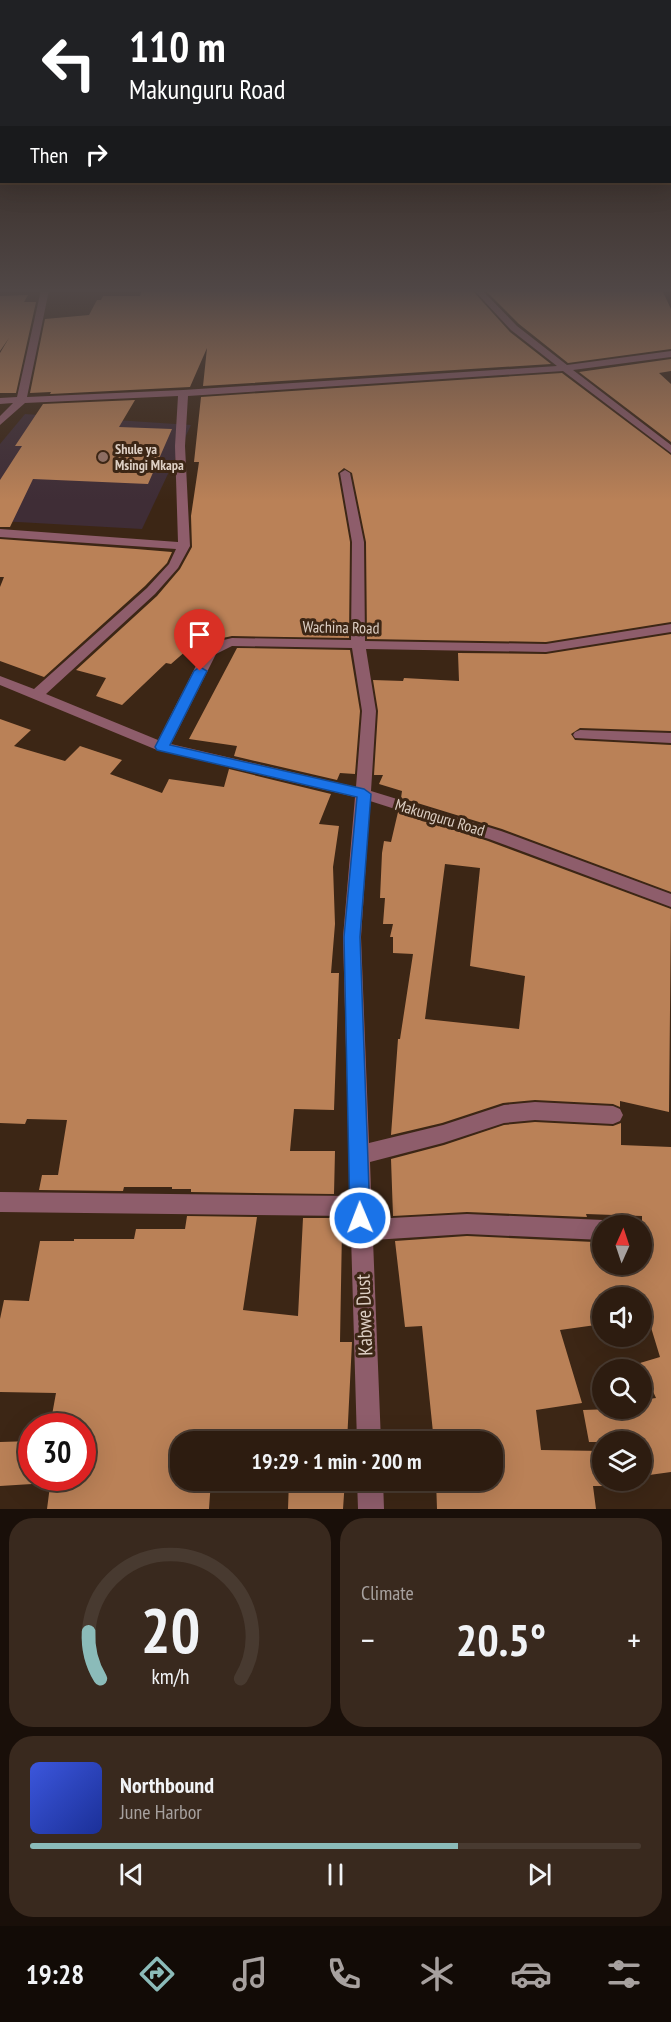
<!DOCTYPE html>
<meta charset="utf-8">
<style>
:root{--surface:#2d1c10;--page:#39291e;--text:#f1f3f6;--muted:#a7a19f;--line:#483a30;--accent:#8bbbb9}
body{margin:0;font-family:"PT Sans Narrow",sans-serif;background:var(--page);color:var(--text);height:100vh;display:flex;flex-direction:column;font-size:22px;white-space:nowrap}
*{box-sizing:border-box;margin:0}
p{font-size:20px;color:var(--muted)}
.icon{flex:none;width:33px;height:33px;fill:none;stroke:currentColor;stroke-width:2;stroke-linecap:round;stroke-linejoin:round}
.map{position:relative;height:1509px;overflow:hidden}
.drawer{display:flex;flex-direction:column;gap:9px;padding:9px;background:#190f09;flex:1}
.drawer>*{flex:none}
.banner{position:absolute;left:0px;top:0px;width:672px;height:183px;box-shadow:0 6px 24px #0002,0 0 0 2px var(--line);background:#202124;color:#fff;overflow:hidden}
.needle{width:39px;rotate:3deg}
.tools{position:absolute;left:592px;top:1215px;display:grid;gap:12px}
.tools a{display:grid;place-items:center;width:60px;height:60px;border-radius:50%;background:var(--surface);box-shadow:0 6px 24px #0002,0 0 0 2px var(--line);font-size:30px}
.speed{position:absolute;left:18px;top:1413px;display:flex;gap:12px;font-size:30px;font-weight:700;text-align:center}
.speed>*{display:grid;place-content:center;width:78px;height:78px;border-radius:50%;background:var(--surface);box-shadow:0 6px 24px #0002,0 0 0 2px var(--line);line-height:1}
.speed .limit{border:9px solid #d22;background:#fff;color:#111}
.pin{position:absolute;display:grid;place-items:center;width:51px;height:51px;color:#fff;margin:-62px -26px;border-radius:50% 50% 50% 0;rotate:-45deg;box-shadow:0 0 6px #0007}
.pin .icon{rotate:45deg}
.me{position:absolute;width:66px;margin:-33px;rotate:359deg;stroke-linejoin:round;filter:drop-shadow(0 0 4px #0008)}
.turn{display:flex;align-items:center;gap:21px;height:126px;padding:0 30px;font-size:27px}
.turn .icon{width:78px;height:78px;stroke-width:2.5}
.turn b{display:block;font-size:42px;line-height:51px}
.then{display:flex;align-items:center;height:57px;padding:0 30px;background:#0003;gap:12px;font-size:22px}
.big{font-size:45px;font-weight:700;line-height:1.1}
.drawer .card{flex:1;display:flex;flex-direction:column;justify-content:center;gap:9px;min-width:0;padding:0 21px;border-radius:24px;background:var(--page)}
.drawer .dial{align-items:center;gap:0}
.dial svg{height:156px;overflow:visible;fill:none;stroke:var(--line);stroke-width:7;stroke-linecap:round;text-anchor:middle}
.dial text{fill:var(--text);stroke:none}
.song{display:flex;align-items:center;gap:18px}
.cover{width:72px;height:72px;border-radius:9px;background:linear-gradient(135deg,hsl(230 70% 55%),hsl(230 70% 35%))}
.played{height:6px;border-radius:3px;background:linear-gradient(90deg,var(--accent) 70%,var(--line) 70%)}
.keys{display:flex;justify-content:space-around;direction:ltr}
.heat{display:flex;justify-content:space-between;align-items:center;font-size:33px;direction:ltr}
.drawer .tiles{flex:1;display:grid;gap:9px;grid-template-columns:1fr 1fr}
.card:last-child{grid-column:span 2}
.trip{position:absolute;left:170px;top:1431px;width:333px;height:60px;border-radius:24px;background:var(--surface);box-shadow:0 6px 24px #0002,0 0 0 2px var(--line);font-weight:700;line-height:60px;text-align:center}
.tab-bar{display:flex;height:96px;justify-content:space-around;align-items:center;background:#120b06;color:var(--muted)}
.tab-bar .icon{width:42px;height:42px}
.tab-bar .active{color:var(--accent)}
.tab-bar b{font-size:27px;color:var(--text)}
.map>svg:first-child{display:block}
.education{fill:#3f2d36}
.building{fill:#ba8157;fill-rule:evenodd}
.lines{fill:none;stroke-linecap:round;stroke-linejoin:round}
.minor{fill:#8e5d6b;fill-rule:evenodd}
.route{fill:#1a73e8;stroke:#114b97;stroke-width:1.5}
.education-dot{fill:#8d6e63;stroke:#3c2615;stroke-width:2}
.labels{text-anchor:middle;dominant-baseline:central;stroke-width:6;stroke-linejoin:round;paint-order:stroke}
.far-poi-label{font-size:14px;font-weight:bold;fill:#ddcfc4;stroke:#3c2615;text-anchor:start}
.street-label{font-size:16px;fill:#ddcfc4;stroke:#3c2615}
.near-street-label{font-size:20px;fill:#ddcfc4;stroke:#3c2615}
</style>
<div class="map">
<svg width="671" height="1509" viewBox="0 0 671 1509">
<rect width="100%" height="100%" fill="#3c2615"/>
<path class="education" d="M 25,414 L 191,425 L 142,529 L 0,521 L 0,444 Z"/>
<path class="building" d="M 142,290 L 472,290 L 510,332 L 551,364 L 203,386 L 207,348 L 190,387 L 50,394 L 51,392 L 30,393 L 45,319 L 89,315 L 97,300 L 101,300 L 103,296 L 140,296 Z
M 485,290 L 662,290 L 671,309 L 671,349 L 568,363 L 519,324 Z
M 28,295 L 24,302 L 36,302 L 16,393 L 0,393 L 0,353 L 9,338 L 0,351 L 0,296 Z
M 671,359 L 671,371 L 659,373 L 671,384 L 671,442 L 579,372 Z
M 562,373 L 671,455 L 671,622 L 546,642 L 367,639 L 366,542 L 352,473 L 344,468 L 338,473 L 350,542 L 349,638 L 232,636 L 218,639 L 203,636 L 171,664 L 166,663 L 122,705 L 96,696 L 106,678 L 76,670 L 157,596 L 180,569 L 192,547 L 191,516 L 199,462 L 194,462 L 201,397 Z
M 135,400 L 119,427 L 172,429 L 148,484 L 33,479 L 10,527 L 0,527 L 0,480 L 22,446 L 15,446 L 43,404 Z
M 0,539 L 136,549 L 172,552 L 167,563 L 145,586 L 44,677 L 0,661 L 0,587 L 4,577 L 0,577 Z
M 671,634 L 671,731 L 580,728 L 571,734 L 575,740 L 671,745 L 671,892 L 502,829 L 401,798 L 402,791 L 379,784 L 383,775 L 374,775 L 378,711 L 373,680 L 403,681 L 404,678 L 459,681 L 458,653 L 546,654 Z
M 237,648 L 350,650 L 360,711 L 355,774 L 340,773 L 337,780 L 234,756 L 237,746 L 189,739 Z
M 0,719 L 31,730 L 14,746 L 65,761 L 80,746 L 122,760 L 110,774 L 162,793 L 169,779 L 224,787 L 229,769 L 331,794 L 319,824 L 339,826 L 333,867 L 335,924 L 331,973 L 339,973 L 334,1110 L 294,1109 L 290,1151 L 335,1151 L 334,1194 L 191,1192 L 191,1189 L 172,1189 L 172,1187 L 124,1187 L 123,1191 L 39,1190 L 42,1175 L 58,1175 L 67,1120 L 27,1119 L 25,1124 L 0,1123 Z
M 398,812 L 488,841 L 671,909 L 669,1112 L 620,1101 L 620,1107 L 613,1104 L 535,1100 L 503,1103 L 442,1123 L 391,1135 L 398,1039 L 400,1039 L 413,954 L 393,953 L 393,937 L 390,937 L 393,924 L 383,924 L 385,898 L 380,898 L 382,853 L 384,841 L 391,842 ZM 445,864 L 480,868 L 470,966 L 525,976 L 519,1029 L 425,1019 Z
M 535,1122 L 613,1126 L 621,1123 L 621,1145 L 671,1147 L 671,1472 L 642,1476 L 642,1442 L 589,1442 L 583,1410 L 642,1408 L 642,1400 L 656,1398 L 640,1363 L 660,1357 L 642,1298 L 603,1298 L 603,1324 L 560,1330 L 582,1403 L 536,1410 L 541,1450 L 603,1451 L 603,1486 L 593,1486 L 596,1509 L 437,1509 L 436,1480 L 492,1480 L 492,1442 L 434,1442 L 422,1326 L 405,1327 L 395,1241 L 467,1236 L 594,1242 L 601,1264 L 642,1264 L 642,1216 L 586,1214 L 587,1217 L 467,1212 L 393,1216 L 391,1159 L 444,1145 L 504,1125 Z
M 187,1216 L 257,1217 L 243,1310 L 298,1316 L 303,1218 L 336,1218 L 336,1229 L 342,1229 L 340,1342 L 352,1342 L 347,1442 L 180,1442 L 178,1480 L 211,1480 L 209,1509 L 47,1509 L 51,1478 L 82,1478 L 82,1426 L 50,1426 L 56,1393 L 0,1392 L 0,1319 L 4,1300 L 29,1301 L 40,1241 L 74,1241 L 74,1239 L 134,1239 L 136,1229 L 185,1229 Z
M 32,1441 L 32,1484 L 0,1486 L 0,1442 Z
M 289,1480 L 345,1480 L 343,1509 L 288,1509 Z"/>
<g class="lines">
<path class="minor" d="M 41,290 L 49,290 L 27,397 L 183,390 L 557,366 L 511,330 L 474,290 L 482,290 L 517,326 L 567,365 L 671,351 L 671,357 L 573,370 L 671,445 L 671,453 L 563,371 L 188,396 L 185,446 L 190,546 L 178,568 L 155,594 L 46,694 L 158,740 L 203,652 L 215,642 L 232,638 L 351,640 L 352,542 L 340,473 L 345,470 L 350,473 L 364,542 L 365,641 L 546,644 L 671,624 L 671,632 L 546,652 L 366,649 L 376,711 L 371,791 L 501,831 L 671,894 L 671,907 L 489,839 L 370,801 L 361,937 L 369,1143 L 443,1125 L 504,1105 L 535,1102 L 613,1106 L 620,1109 L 623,1115 L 620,1121 L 613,1124 L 535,1120 L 504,1123 L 443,1143 L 370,1162 L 372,1219 L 467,1214 L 603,1220 L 612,1226 L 603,1226 L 603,1240 L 467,1234 L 373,1240 L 381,1442 L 357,1442 L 351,1235 L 349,1230 L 351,1216 L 0,1212 L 0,1192 L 350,1196 L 343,937 L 355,797 L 157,750 L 0,685 L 0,676 L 34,689 L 147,588 L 169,564 L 176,549 L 0,537 L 0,529 L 178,542 L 175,446 L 178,396 L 25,403 L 0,425 L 0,416 L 13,403 L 0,404 L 0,398 L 17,397 ZM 232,646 L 352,648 L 362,711 L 356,787 L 171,744 L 216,654 Z
M 580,730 L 671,733 L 671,743 L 575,738 L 573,735 L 575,732 Z
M 357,1480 L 383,1480 L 384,1509 L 358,1509 Z"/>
</g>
<linearGradient id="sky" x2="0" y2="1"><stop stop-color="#21150c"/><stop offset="0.58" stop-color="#504746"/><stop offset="1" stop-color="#504746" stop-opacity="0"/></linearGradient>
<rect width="671" height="501" fill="url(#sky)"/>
<path class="route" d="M 200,667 L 207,671 L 170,745 L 364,789 L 371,794 L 360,937 L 370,1218 L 367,1224 L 360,1227 L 353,1224 L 350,1218 L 344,937 L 357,797 L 157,750 L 155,747 L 194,671 Z"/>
<circle class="education-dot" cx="103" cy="457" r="6"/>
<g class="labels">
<g class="far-poi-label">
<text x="115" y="449">Shule ya<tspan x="115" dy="16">Msingi Mkapa</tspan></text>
</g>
<g class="street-label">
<text transform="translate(341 627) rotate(1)">Wachina Road</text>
<text transform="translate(440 817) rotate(17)">Makunguru Road</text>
</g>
<g class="near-street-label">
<text transform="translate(364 1315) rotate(-92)">Kabwe Dust</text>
</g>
</g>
</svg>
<div class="tools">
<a><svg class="needle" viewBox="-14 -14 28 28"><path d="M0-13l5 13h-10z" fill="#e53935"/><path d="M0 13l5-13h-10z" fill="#a7a19f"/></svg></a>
<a><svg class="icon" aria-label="sound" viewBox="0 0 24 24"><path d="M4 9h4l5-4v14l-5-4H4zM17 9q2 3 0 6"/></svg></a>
<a><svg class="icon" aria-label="search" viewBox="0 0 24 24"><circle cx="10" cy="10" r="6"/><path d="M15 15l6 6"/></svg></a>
<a><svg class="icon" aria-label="layers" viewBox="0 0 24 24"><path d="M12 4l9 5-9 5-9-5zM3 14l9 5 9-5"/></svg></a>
</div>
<div class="speed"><div class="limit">30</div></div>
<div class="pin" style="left:200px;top:671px;background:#d93025"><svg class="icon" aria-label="arrive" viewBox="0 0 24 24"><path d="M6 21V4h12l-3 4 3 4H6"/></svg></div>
<svg class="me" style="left:360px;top:1218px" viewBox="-20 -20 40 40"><circle r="17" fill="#1a73e8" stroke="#fff" stroke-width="3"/><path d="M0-11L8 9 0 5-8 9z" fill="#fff"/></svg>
<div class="trip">19:29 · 1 min · 200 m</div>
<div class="banner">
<div class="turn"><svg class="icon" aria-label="left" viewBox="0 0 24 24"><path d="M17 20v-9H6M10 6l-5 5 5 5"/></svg><div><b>110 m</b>Makunguru Road</div></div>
<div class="then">Then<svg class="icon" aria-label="right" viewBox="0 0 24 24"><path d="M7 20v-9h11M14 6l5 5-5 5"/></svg></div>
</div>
</div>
<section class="drawer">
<div class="tiles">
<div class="card dial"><svg viewBox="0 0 100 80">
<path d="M14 69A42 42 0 1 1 86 69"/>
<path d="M14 69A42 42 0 0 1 8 45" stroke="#8bbbb9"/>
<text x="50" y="56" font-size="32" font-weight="700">20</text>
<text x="50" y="72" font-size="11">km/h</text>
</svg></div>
<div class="card"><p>Climate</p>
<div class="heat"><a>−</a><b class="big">20.5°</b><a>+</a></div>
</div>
<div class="card">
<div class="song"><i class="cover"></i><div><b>Northbound</b><p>June Harbor</p></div></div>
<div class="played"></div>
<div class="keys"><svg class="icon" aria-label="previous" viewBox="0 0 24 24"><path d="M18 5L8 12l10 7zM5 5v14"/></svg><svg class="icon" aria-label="pause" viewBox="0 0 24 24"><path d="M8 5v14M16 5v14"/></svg><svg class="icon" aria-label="next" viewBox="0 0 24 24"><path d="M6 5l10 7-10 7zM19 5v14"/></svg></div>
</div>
</div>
</section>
<nav class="tab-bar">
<b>19:28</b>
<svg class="icon active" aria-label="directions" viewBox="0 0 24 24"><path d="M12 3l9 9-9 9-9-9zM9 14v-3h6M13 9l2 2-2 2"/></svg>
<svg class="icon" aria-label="music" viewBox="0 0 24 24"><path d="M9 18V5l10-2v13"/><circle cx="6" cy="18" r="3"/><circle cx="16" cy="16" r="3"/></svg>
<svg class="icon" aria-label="phone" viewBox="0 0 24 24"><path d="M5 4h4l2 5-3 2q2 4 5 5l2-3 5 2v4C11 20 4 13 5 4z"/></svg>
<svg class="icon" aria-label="climate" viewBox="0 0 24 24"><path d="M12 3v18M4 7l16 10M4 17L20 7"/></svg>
<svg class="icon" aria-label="car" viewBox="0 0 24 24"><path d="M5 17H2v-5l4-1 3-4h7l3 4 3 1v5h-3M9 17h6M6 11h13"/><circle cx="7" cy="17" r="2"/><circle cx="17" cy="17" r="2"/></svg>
<svg class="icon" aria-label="filters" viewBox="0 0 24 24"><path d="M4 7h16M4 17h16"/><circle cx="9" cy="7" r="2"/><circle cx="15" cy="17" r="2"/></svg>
</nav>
